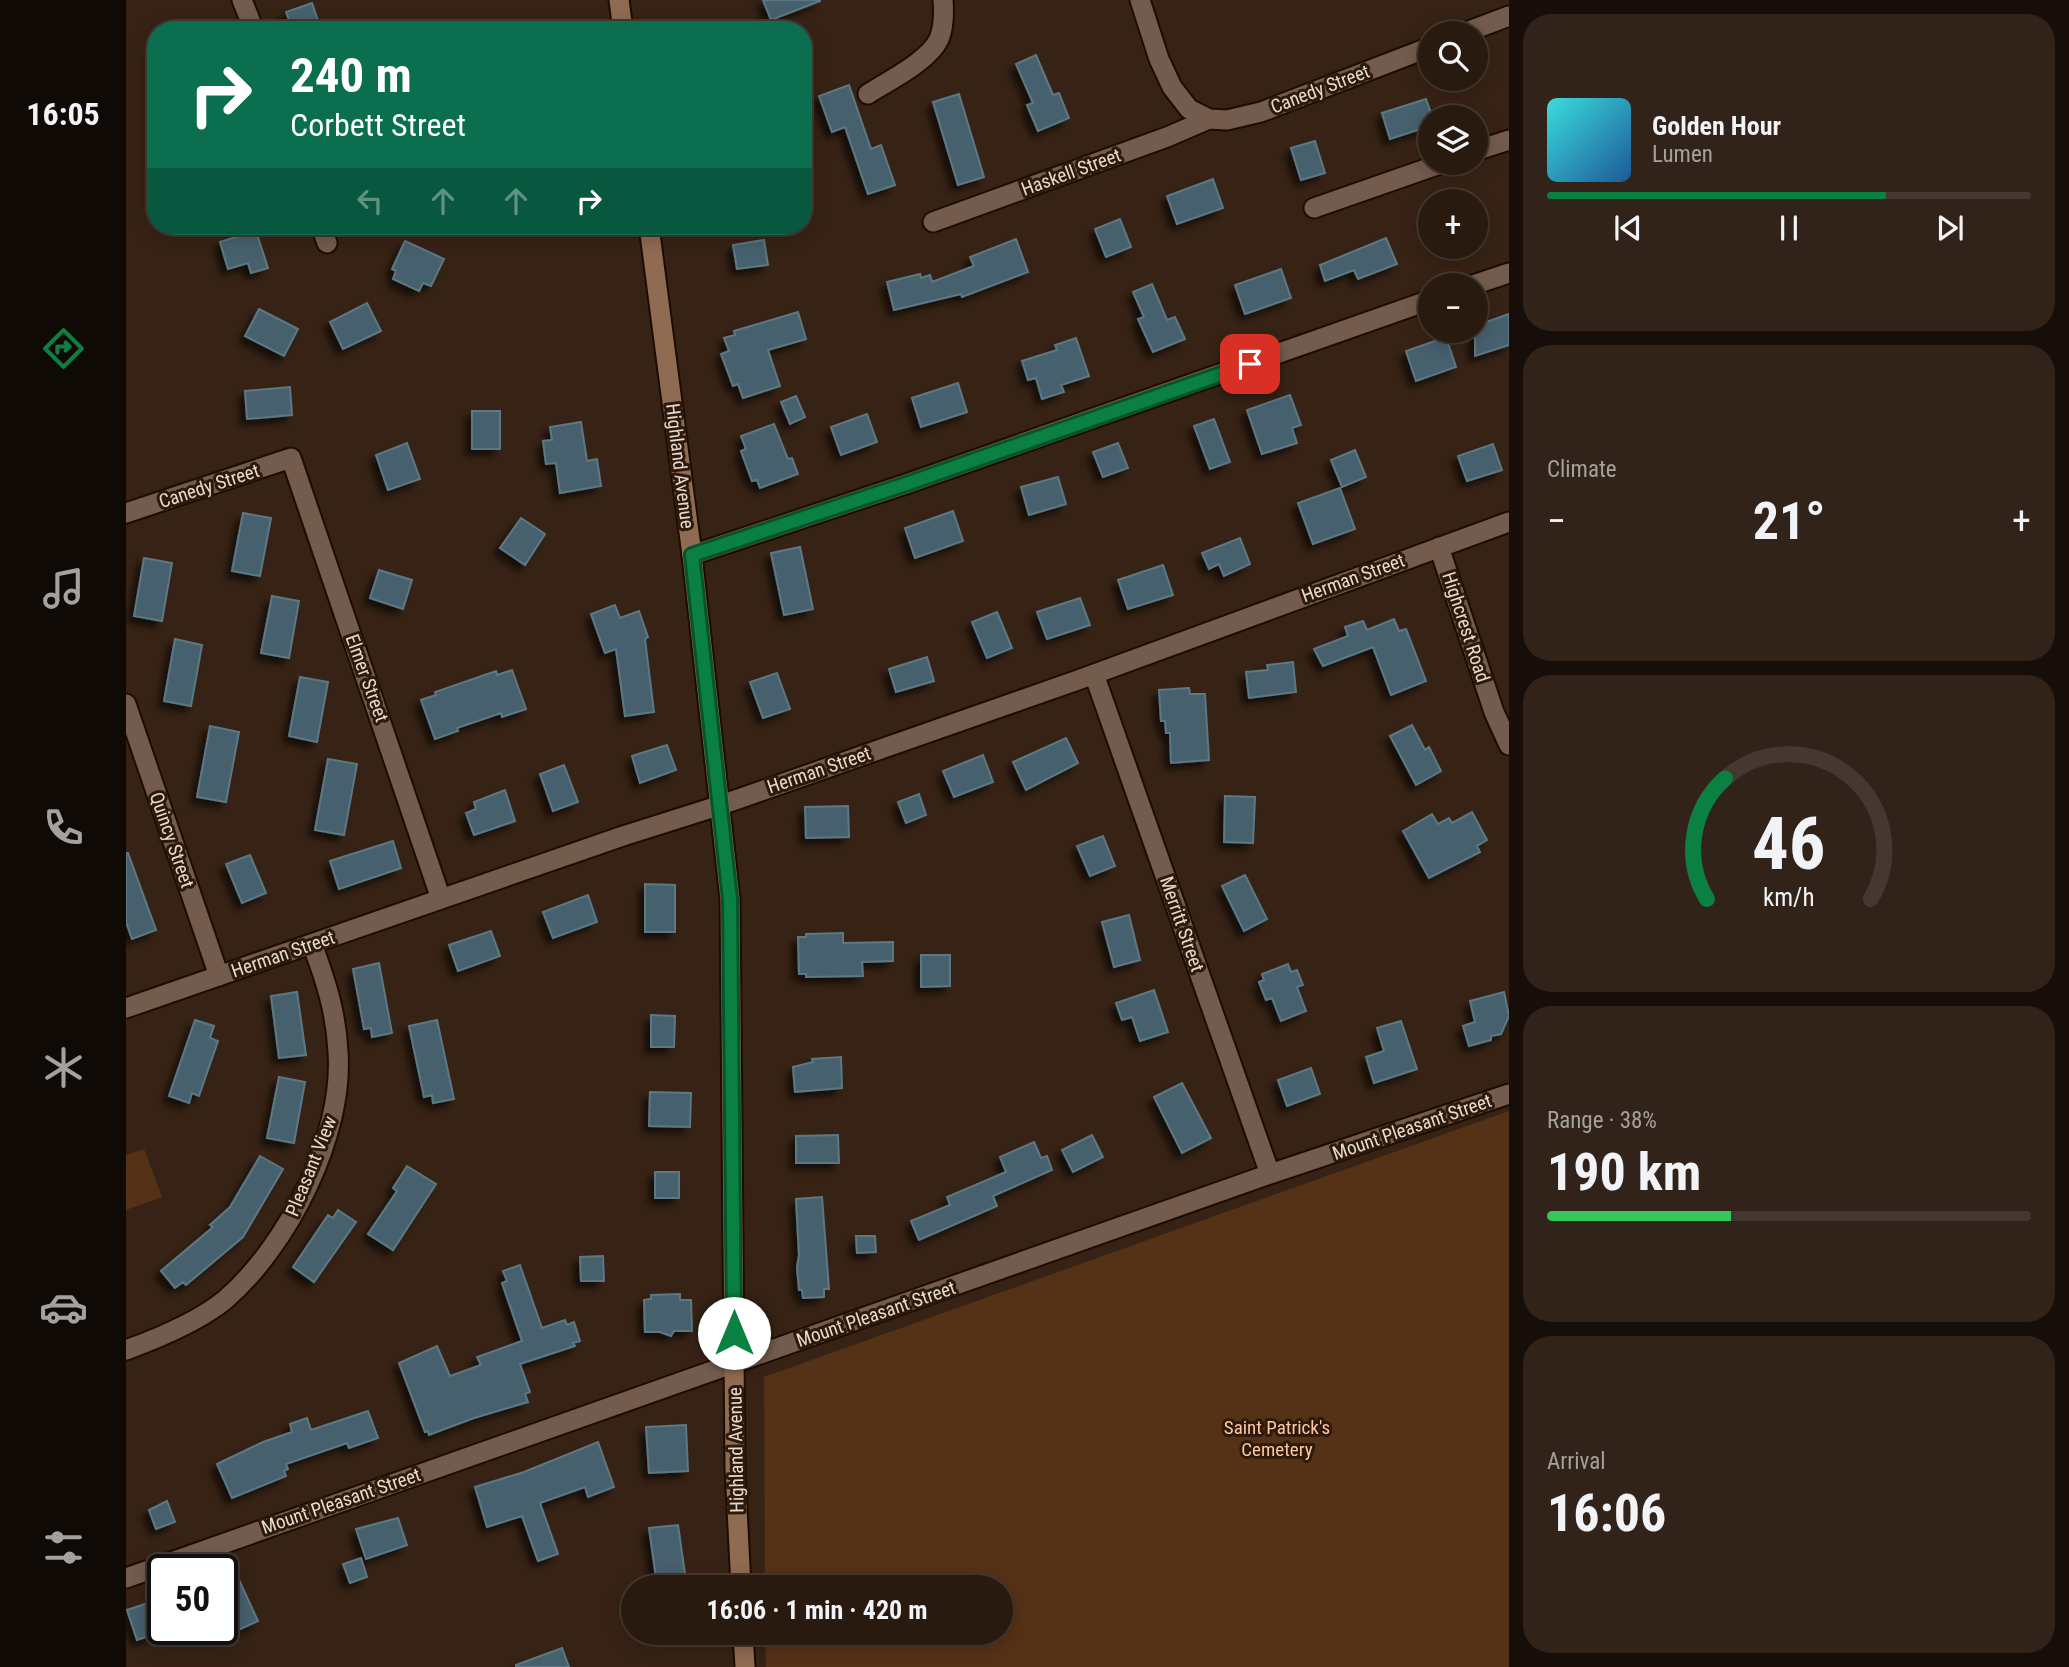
<!DOCTYPE html>
<meta charset="utf-8">
<style>
:root{--surface:#291a10;--page:#312319;--text:#f1f3f6;--muted:#a5a19f;--line:#453830;--accent:#0b8043}
body{margin:0;font-family:"Roboto Condensed",sans-serif;background:var(--page);color:var(--text);height:100vh;display:flex;flex-direction:column;font-size:26px;white-space:nowrap}
*{box-sizing:border-box;margin:0}
p{font-size:23px;color:var(--muted)}
.icon{flex:none;width:38px;height:38px;fill:none;stroke:currentColor;stroke-width:2;stroke-linecap:round;stroke-linejoin:round}
.map{position:relative;flex:1;overflow:hidden}
.drawer{display:flex;flex-direction:column;gap:14px;padding:14px;background:#170e09;width:560px}
.drawer>*{flex:none}
.hud{position:absolute;left:21px;top:21px;width:665px;height:214px;border-radius:28px;box-shadow:0 4px 18px #0003,0 0 0 2px var(--line);background:#0b6e4f;color:#fff;overflow:hidden}
.buttons{position:absolute;left:1292px;top:21px;display:grid;gap:14px}
.buttons a{display:grid;place-items:center;width:70px;height:70px;border-radius:50%;background:var(--surface);box-shadow:0 4px 18px #0003,0 0 0 2px var(--line);font-size:35px}
.speed{position:absolute;left:21px;top:1554px;display:flex;gap:14px;font-size:35px;font-weight:700;text-align:center}
.speed>*{display:grid;place-content:center;width:91px;height:91px;border-radius:50%;background:var(--surface);box-shadow:0 4px 18px #0003,0 0 0 2px var(--line);line-height:1}
.speed .limit{border:4px solid #111;border-radius:10px;background:#fff;color:#111}
.pin{position:absolute;display:grid;place-items:center;width:60px;height:60px;color:#fff;margin:-30px;border-radius:14px;box-shadow:0 4px 10px #0006}
.me{position:absolute;width:77px;margin:-38px;rotate:0deg;stroke-linejoin:round;filter:drop-shadow(0 0 5px #0008)}
.turn{display:flex;align-items:center;gap:24px;height:147px;padding:0 28px;font-size:32px}
.turn .icon{width:91px;height:91px;stroke-width:2.5}
.turn b{display:block;font-size:49px;line-height:60px}
.lanes{display:flex;align-items:center;height:66px;padding:0 28px;background:#0003;justify-content:center;gap:35px;direction:ltr}
.lanes .off{opacity:.35}
.big{font-size:52px;font-weight:700;line-height:1.1}
.drawer .widget{flex:1;display:flex;flex-direction:column;justify-content:center;gap:10px;min-width:0;padding:0 24px;border-radius:28px;background:var(--page)}
.drawer .dial{align-items:center;gap:0}
.dial svg{height:182px;overflow:visible;fill:none;stroke:var(--line);stroke-width:7;stroke-linecap:round;text-anchor:middle}
.dial text{fill:var(--text);stroke:none}
.song{display:flex;align-items:center;gap:21px}
.cover{width:84px;height:84px;border-radius:10px;background:linear-gradient(135deg,hsl(180 70% 55%),hsl(210 70% 35%))}
.played{height:7px;border-radius:4px;background:linear-gradient(90deg,var(--accent) 70%,var(--line) 70%)}
.keys{display:flex;justify-content:space-around;direction:ltr}
.heat{display:flex;justify-content:space-between;align-items:center;font-size:38px;direction:ltr}
.charge{height:10px;border-radius:5px;background:linear-gradient(90deg,#34c759 38%,var(--line) 0)}
.trip{position:absolute;left:495px;top:1575px;width:392px;height:70px;border-radius:35px;background:var(--surface);box-shadow:0 4px 18px #0003,0 0 0 2px var(--line);font-weight:700;line-height:70px;text-align:center}
main{display:flex;flex:1;min-height:0}
.menu{display:flex;flex-direction:column;width:126px;justify-content:space-around;align-items:center;background:#100a06;color:var(--muted)}
.menu .icon{width:49px;height:49px}
.menu .active{color:var(--accent)}
.menu b{font-size:32px;color:var(--text)}
.map>svg:first-child{display:block}
.green{fill:#553116}
.building{fill:#46616d;stroke:#5b7884;stroke-width:2;filter:url(#shadow)}
.lines{fill:none;stroke-linecap:round;stroke-linejoin:round}
.minor-casing{stroke:#1e0c02;stroke-width:23}
.secondary-casing{stroke:#1e0c02;stroke-width:23}
.minor{stroke:#735c4d;stroke-width:19}
.secondary{stroke:#8f6b52;stroke-width:19}
.route-casing{stroke:#07532c;stroke-width:18}
.route{stroke:#0b8043;stroke-width:12}
.labels{text-anchor:middle;dominant-baseline:central;stroke-width:6;stroke-linejoin:round;paint-order:stroke}
.street-label{font-size:19px;fill:#e7dad1;stroke:#2d1a0c}
.park-label{font-size:19px;fill:#ffc7a1;stroke:#2d1a0c}
</style>
<main>
<nav class="menu">
<b>16:05</b>
<svg class="icon active" aria-label="directions" viewBox="0 0 24 24"><path d="M12 3l9 9-9 9-9-9zM9 14v-3h6M13 9l2 2-2 2"/></svg>
<svg class="icon" aria-label="music" viewBox="0 0 24 24"><path d="M9 18V5l10-2v13"/><circle cx="6" cy="18" r="3"/><circle cx="16" cy="16" r="3"/></svg>
<svg class="icon" aria-label="phone" viewBox="0 0 24 24"><path d="M5 4h4l2 5-3 2q2 4 5 5l2-3 5 2v4C11 20 4 13 5 4z"/></svg>
<svg class="icon" aria-label="climate" viewBox="0 0 24 24"><path d="M12 3v18M4 7l16 10M4 17L20 7"/></svg>
<svg class="icon" aria-label="car" viewBox="0 0 24 24"><path d="M5 17H2v-5l4-1 3-4h7l3 4 3 1v5h-3M9 17h6M6 11h13"/><circle cx="7" cy="17" r="2"/><circle cx="17" cy="17" r="2"/></svg>
<svg class="icon" aria-label="filters" viewBox="0 0 24 24"><path d="M4 7h16M4 17h16"/><circle cx="9" cy="7" r="2"/><circle cx="15" cy="17" r="2"/></svg>
</nav>
<div class="map">
<svg width="1383" height="1667" viewBox="0 0 1383 1667">
<defs>
<filter id="shadow"><feDropShadow dx="-6" dy="6" stdDeviation="3.5" flood-color="#0009"/></filter>
</defs>
<rect width="100%" height="100%" fill="#372315"/>
<path class="green" d="M 1383,1111 L 1383,1667 L 640,1667 L 639,1633 L 875,1633 L 875,1587 L 639,1587 L 638,1377 Z
M 18,1149 L 36,1197 L 0,1210 L 0,1155 Z"/>
<path class="building" d="M 637,0 L 694,0 L 694,1 L 645,20 Z
M 186,3 L 195,30 L 167,30 L 160,12 Z
M 910,55 L 927,95 L 933,93 L 943,118 L 912,131 L 901,105 L 907,103 L 890,64 Z
M 723,85 L 745,149 L 755,145 L 769,185 L 742,194 L 719,127 L 706,132 L 693,96 Z
M 833,94 L 858,177 L 832,185 L 807,102 Z
M 1300,99 L 1304,110 L 1304,126 L 1264,139 L 1256,113 Z
M 1189,141 L 1199,173 L 1175,180 L 1165,148 Z
M 1087,179 L 1097,208 L 1051,224 L 1041,196 Z
M 994,219 L 1005,247 L 980,257 L 969,229 Z
M 130,231 L 142,268 L 125,273 L 122,263 L 102,269 L 94,242 Z
M 1260,238 L 1271,264 L 1232,279 L 1228,270 L 1199,281 L 1194,265 Z
M 890,239 L 902,272 L 836,297 L 835,294 L 768,310 L 761,282 L 794,274 L 795,278 L 804,275 L 806,282 L 848,266 L 844,257 Z
M 638,240 L 642,265 L 611,269 L 607,245 Z
M 279,241 L 318,259 L 305,286 L 297,283 L 293,291 L 267,279 L 270,271 L 266,269 Z
M 1155,269 L 1165,298 L 1119,314 L 1109,285 Z
M 1026,284 L 1041,320 L 1049,317 L 1059,339 L 1027,352 L 1012,319 L 1018,317 L 1007,292 Z
M 241,303 L 255,331 L 217,349 L 204,322 Z
M 133,309 L 172,329 L 158,356 L 119,336 Z
M 672,312 L 680,339 L 642,350 L 654,386 L 617,398 L 612,384 L 607,386 L 595,354 L 603,351 L 598,338 L 609,335 L 608,331 Z
M 1383,314 L 1383,345 L 1349,356 L 1349,326 Z
M 1320,337 L 1330,367 L 1290,381 L 1280,351 Z
M 950,338 L 963,376 L 935,385 L 938,392 L 916,399 L 910,378 L 902,380 L 896,361 L 931,350 L 929,345 Z
M 832,383 L 841,412 L 795,427 L 786,398 Z
M 164,387 L 166,415 L 121,419 L 119,391 Z
M 1164,395 L 1175,425 L 1166,428 L 1171,443 L 1136,454 L 1121,410 Z
M 670,396 L 679,417 L 664,424 L 655,402 Z
M 346,411 L 374,411 L 374,449 L 346,449 Z
M 741,414 L 751,442 L 715,455 L 705,427 Z
M 1088,419 L 1104,462 L 1084,469 L 1068,426 Z
M 455,422 L 461,461 L 471,459 L 475,486 L 434,493 L 430,463 L 420,464 L 417,441 L 426,440 L 424,427 Z
M 648,424 L 662,459 L 666,458 L 672,474 L 634,488 L 631,480 L 626,481 L 615,451 L 620,449 L 615,436 Z
M 281,443 L 294,479 L 262,490 L 250,455 Z
M 992,443 L 1002,468 L 977,477 L 967,452 Z
M 1367,444 L 1376,470 L 1341,481 L 1332,456 Z
M 1229,450 L 1240,477 L 1216,487 L 1205,460 Z
M 932,477 L 940,504 L 903,515 L 895,487 Z
M 1214,488 L 1229,529 L 1187,544 L 1172,503 Z
M 827,511 L 837,541 L 789,558 L 779,528 Z
M 117,513 L 145,518 L 134,576 L 106,571 Z
M 395,518 L 419,534 L 399,565 L 374,548 Z
M 1114,538 L 1124,564 L 1098,576 L 1093,564 L 1083,569 L 1076,553 Z
M 674,547 L 687,609 L 658,615 L 645,553 Z
M 18,558 L 46,563 L 36,621 L 8,616 Z
M 1037,565 L 1047,595 L 1002,609 L 992,580 Z
M 253,570 L 286,580 L 277,609 L 244,598 Z
M 146,596 L 173,601 L 163,658 L 135,653 Z
M 954,598 L 964,625 L 921,639 L 911,612 Z
M 489,605 L 494,618 L 513,611 L 522,637 L 519,639 L 528,712 L 499,716 L 490,649 L 479,653 L 465,614 Z
M 871,612 L 886,648 L 861,658 L 846,622 Z
M 1268,619 L 1273,631 L 1280,629 L 1300,681 L 1265,695 L 1247,647 L 1197,666 L 1188,649 L 1222,636 L 1219,627 L 1237,621 L 1241,630 Z
M 49,639 L 76,645 L 65,706 L 38,701 Z
M 801,657 L 808,681 L 770,692 L 763,669 Z
M 1167,662 L 1170,692 L 1123,698 L 1120,672 L 1142,670 L 1141,665 Z
M 386,670 L 400,709 L 376,717 L 375,713 L 331,728 L 332,731 L 309,739 L 295,700 L 310,695 L 309,692 L 370,671 L 371,675 Z
M 651,673 L 664,709 L 637,718 L 624,682 Z
M 174,677 L 202,682 L 191,742 L 163,736 Z
M 1063,688 L 1064,694 L 1079,694 L 1083,760 L 1045,763 L 1044,733 L 1040,733 L 1039,721 L 1035,721 L 1033,690 Z
M 1286,725 L 1299,750 L 1303,747 L 1315,771 L 1290,785 L 1264,736 Z
M 84,726 L 113,732 L 100,802 L 71,797 Z
M 940,738 L 952,763 L 900,790 L 887,762 Z
M 541,745 L 550,770 L 514,783 L 506,756 Z
M 857,755 L 867,782 L 828,797 L 817,771 Z
M 202,759 L 231,764 L 218,835 L 189,830 Z
M 438,765 L 452,802 L 427,811 L 414,774 Z
M 379,790 L 389,821 L 348,835 L 340,813 L 350,809 L 348,802 Z
M 793,794 L 800,815 L 780,823 L 772,802 Z
M 1099,796 L 1129,797 L 1127,843 L 1098,842 Z
M 722,806 L 723,837 L 680,838 L 679,807 Z
M 1346,812 L 1361,840 L 1351,846 L 1354,852 L 1303,878 L 1277,831 L 1306,814 L 1312,824 L 1323,818 L 1326,823 Z
M 977,836 L 989,866 L 964,876 L 951,846 Z
M 267,841 L 275,868 L 213,889 L 204,861 Z
M 0,853 L 2,853 L 30,930 L 6,939 L 0,922 Z
M 124,855 L 140,893 L 116,903 L 100,864 Z
M 1119,875 L 1141,919 L 1118,931 L 1096,886 Z
M 519,884 L 549,885 L 549,932 L 519,932 Z
M 462,895 L 471,922 L 427,938 L 417,912 Z
M 1003,915 L 1014,960 L 988,967 L 976,922 Z
M 365,931 L 374,956 L 332,971 L 323,945 Z
M 717,933 L 717,943 L 767,942 L 767,961 L 736,962 L 737,976 L 680,977 L 680,974 L 673,974 L 672,937 L 680,937 L 680,934 Z
M 795,955 L 824,955 L 824,986 L 795,987 Z
M 253,963 L 266,1033 L 246,1037 L 245,1028 L 238,1029 L 227,969 Z
M 1162,964 L 1165,972 L 1171,970 L 1177,985 L 1171,987 L 1180,1011 L 1155,1021 L 1146,998 L 1140,1000 L 1133,982 L 1138,980 L 1136,974 Z
M 1028,990 L 1042,1032 L 1014,1041 L 1006,1017 L 996,1020 L 990,1003 Z
M 171,992 L 180,1055 L 153,1058 L 145,996 Z
M 1378,992 L 1383,1016 L 1375,1034 L 1365,1036 L 1365,1040 L 1343,1046 L 1337,1026 L 1349,1022 L 1344,1001 Z
M 525,1015 L 549,1016 L 548,1047 L 525,1047 Z
M 69,1020 L 88,1026 L 84,1038 L 92,1041 L 73,1096 L 66,1093 L 63,1103 L 43,1096 Z
M 311,1020 L 328,1099 L 307,1103 L 306,1095 L 298,1097 L 283,1026 Z
M 1275,1021 L 1291,1069 L 1248,1083 L 1240,1057 L 1258,1051 L 1251,1028 Z
M 715,1057 L 716,1088 L 669,1092 L 667,1067 L 687,1062 L 686,1059 Z
M 1185,1068 L 1194,1094 L 1161,1106 L 1152,1080 Z
M 153,1077 L 179,1082 L 168,1143 L 141,1138 Z
M 1056,1083 L 1085,1138 L 1056,1153 L 1028,1097 Z
M 524,1092 L 565,1093 L 564,1127 L 523,1126 Z
M 712,1135 L 713,1163 L 670,1163 L 670,1136 Z
M 966,1135 L 977,1157 L 947,1172 L 936,1150 Z
M 908,1142 L 915,1158 L 921,1156 L 926,1170 L 867,1196 L 871,1206 L 793,1240 L 785,1221 L 824,1205 L 821,1197 L 880,1172 L 874,1157 Z
M 134,1156 L 157,1169 L 117,1237 L 60,1285 L 57,1282 L 49,1288 L 35,1271 L 87,1227 L 84,1225 L 104,1207 Z
M 281,1166 L 310,1184 L 267,1250 L 242,1234 L 271,1191 L 267,1188 Z
M 529,1172 L 553,1172 L 553,1198 L 529,1198 Z
M 696,1197 L 703,1289 L 698,1289 L 698,1297 L 677,1298 L 676,1290 L 673,1290 L 671,1267 L 673,1255 L 670,1199 Z
M 212,1210 L 230,1222 L 188,1282 L 167,1267 L 202,1215 L 207,1218 Z
M 730,1236 L 749,1236 L 750,1252 L 731,1253 Z
M 477,1256 L 478,1281 L 455,1281 L 454,1257 Z
M 394,1265 L 416,1328 L 439,1320 L 441,1325 L 448,1322 L 454,1341 L 447,1343 L 449,1346 L 394,1364 L 404,1392 L 399,1394 L 402,1402 L 348,1418 L 303,1435 L 302,1431 L 299,1432 L 273,1363 L 311,1346 L 324,1376 L 355,1365 L 351,1357 L 396,1341 L 376,1283 L 381,1281 L 377,1271 Z
M 554,1294 L 554,1300 L 565,1300 L 566,1331 L 548,1331 L 545,1336 L 534,1332 L 519,1332 L 518,1300 L 525,1299 L 525,1295 Z
M 242,1411 L 252,1438 L 223,1448 L 221,1443 L 160,1464 L 162,1469 L 158,1471 L 160,1476 L 106,1498 L 91,1464 L 137,1442 L 166,1432 L 164,1424 L 181,1418 L 185,1430 Z
M 560,1425 L 562,1471 L 523,1473 L 520,1427 Z
M 472,1442 L 488,1487 L 462,1497 L 459,1487 L 414,1503 L 432,1554 L 412,1561 L 396,1516 L 361,1527 L 349,1487 L 398,1472 Z
M 41,1501 L 49,1522 L 30,1529 L 23,1510 Z
M 272,1518 L 281,1545 L 240,1559 L 230,1529 Z
M 552,1525 L 560,1581 L 531,1585 L 523,1528 Z
M 235,1558 L 241,1577 L 224,1583 L 217,1564 Z
M 108,1569 L 132,1621 L 108,1632 L 96,1606 L 96,1575 Z
M 25,1602 L 35,1632 L 11,1640 L 1,1610 Z
M 436,1648 L 443,1667 L 390,1667 L 390,1665 Z"/>
<g class="lines">
<g class="minor-casing">
<path id="minor" d="M 116,0 L 128,30
M 1014,0 L 1033,59 L 1046,87 L 1063,109 L 1083,119 L 1101,120 L 1135,112 L 1304,47
M 1338,33 L 1383,16
M 742,94 C 762,81 803,61 813,39 C 818,27 818,13 817,0
M 1349,151 L 1383,140
M 1188,208 L 1317,163
M 807,222 L 1041,137 L 1083,119
M 195,226 L 201,243
M 1347,285 L 1383,273
M 0,513 L 165,458 L 315,899
M 1313,547 L 1368,712 L 1383,745
M 566,555 L 783,483 L 1304,300
M 968,674 L 1144,1174
M 0,704 L 93,976
M 0,1008 L 497,836 L 595,805 L 952,680 L 1383,522
M 0,1350 C 30,1339 75,1320 100,1299 C 162,1245 218,1135 212,1052 C 210,1012 200,981 186,944
M 0,1578 L 1144,1174 L 1383,1094"/>
</g>
<g class="secondary-casing">
<path id="secondary" d="M 493,0 L 497,30
M 523,226 L 566,555 L 604,899 L 609,1468 L 615,1587
M 617,1633 L 619,1667"/>
</g>
<use href="#minor" class="minor"/>
<use href="#secondary" class="secondary"/>
</g>
<g class="lines">
<g class="route-casing">
<path id="route" d="M 608,1333 L 604,899 L 566,555 L 783,483 L 1124,364"/>
</g>
<use href="#route" class="route"/>
</g>
<g class="labels">
<g class="street-label">
<text transform="translate(1194 89) rotate(-21)">Canedy Street</text>
<text transform="translate(945 172) rotate(-20)">Haskell Street</text>
<text transform="translate(554 466) rotate(83)">Highland Avenue</text>
<text transform="translate(83 486) rotate(-18)">Canedy Street</text>
<text transform="translate(1227 578) rotate(-20)">Herman Street</text>
<text transform="translate(1340 627) rotate(72)">Highcrest Road</text>
<text transform="translate(241 678) rotate(70)">Elmer Street</text>
<text transform="translate(693 770) rotate(-19)">Herman Street</text>
<text transform="translate(46 840) rotate(71)">Quincy Street</text>
<text transform="translate(1056 924) rotate(71)">Merritt Street</text>
<text transform="translate(157 954) rotate(-19)">Herman Street</text>
<text transform="translate(1286 1127) rotate(-19)">Mount Pleasant Street</text>
<text transform="translate(185 1166) rotate(-68)">Pleasant View</text>
<text transform="translate(750 1314) rotate(-19)">Mount Pleasant Street</text>
<text transform="translate(610 1450) rotate(-91)">Highland Avenue</text>
<text transform="translate(215 1501) rotate(-19)">Mount Pleasant Street</text>
</g>
<g class="park-label">
<text x="1151" y="1427">Saint Patrick's<tspan x="1151" dy="22">Cemetery</tspan></text>
</g>
</g>
</svg>
<div class="buttons">
<a><svg class="icon" aria-label="search" viewBox="0 0 24 24"><circle cx="10" cy="10" r="6"/><path d="M15 15l6 6"/></svg></a>
<a><svg class="icon" aria-label="layers" viewBox="0 0 24 24"><path d="M12 4l9 5-9 5-9-5zM3 14l9 5 9-5"/></svg></a>
<a>+</a>
<a>−</a>
</div>
<div class="speed"><div class="limit">50</div></div>
<div class="pin" style="left:1124px;top:364px;background:#d93025"><svg class="icon" aria-label="arrive" viewBox="0 0 24 24"><path d="M6 21V4h12l-3 4 3 4H6"/></svg></div>
<svg class="me" style="left:608px;top:1333px" viewBox="-20 -20 40 40"><circle r="19" fill="#fff"/><path d="M0-13L10 11 0 6-10 11z" fill="#0b8043"/></svg>
<div class="trip">16:06 · 1 min · 420 m</div>
<div class="hud">
<div class="turn"><svg class="icon" aria-label="right" viewBox="0 0 24 24"><path d="M7 20v-9h11M14 6l5 5-5 5"/></svg><div><b>240 m</b>Corbett Street</div></div>
<div class="lanes"><svg class="icon off" aria-label="left" viewBox="0 0 24 24"><path d="M17 20v-9H6M10 6l-5 5 5 5"/></svg><svg class="icon off" aria-label="ahead" viewBox="0 0 24 24"><path d="M12 20V5M6 11l6-6 6 6"/></svg><svg class="icon off" aria-label="ahead" viewBox="0 0 24 24"><path d="M12 20V5M6 11l6-6 6 6"/></svg><svg class="icon" aria-label="right" viewBox="0 0 24 24"><path d="M7 20v-9h11M14 6l5 5-5 5"/></svg></div>
</div>
</div>
<section class="drawer">
<div class="widget">
<div class="song"><i class="cover"></i><div><b>Golden Hour</b><p>Lumen</p></div></div>
<div class="played"></div>
<div class="keys"><svg class="icon" aria-label="previous" viewBox="0 0 24 24"><path d="M18 5L8 12l10 7zM5 5v14"/></svg><svg class="icon" aria-label="pause" viewBox="0 0 24 24"><path d="M8 5v14M16 5v14"/></svg><svg class="icon" aria-label="next" viewBox="0 0 24 24"><path d="M6 5l10 7-10 7zM19 5v14"/></svg></div>
</div>
<div class="widget"><p>Climate</p>
<div class="heat"><a>−</a><b class="big">21°</b><a>+</a></div>
</div>
<div class="widget dial"><svg viewBox="0 0 100 80">
<path d="M14 69A42 42 0 1 1 86 69"/>
<path d="M14 69A42 42 0 0 1 22 16" stroke="#0b8043"/>
<text x="50" y="56" font-size="32" font-weight="700">46</text>
<text x="50" y="72" font-size="11">km/h</text>
</svg></div>
<div class="widget"><p>Range · 38%</p><b class="big">190 km</b><div class="charge"></div></div>
<div class="widget"><p>Arrival</p><b class="big">16:06</b></div>
</section>
</main>
